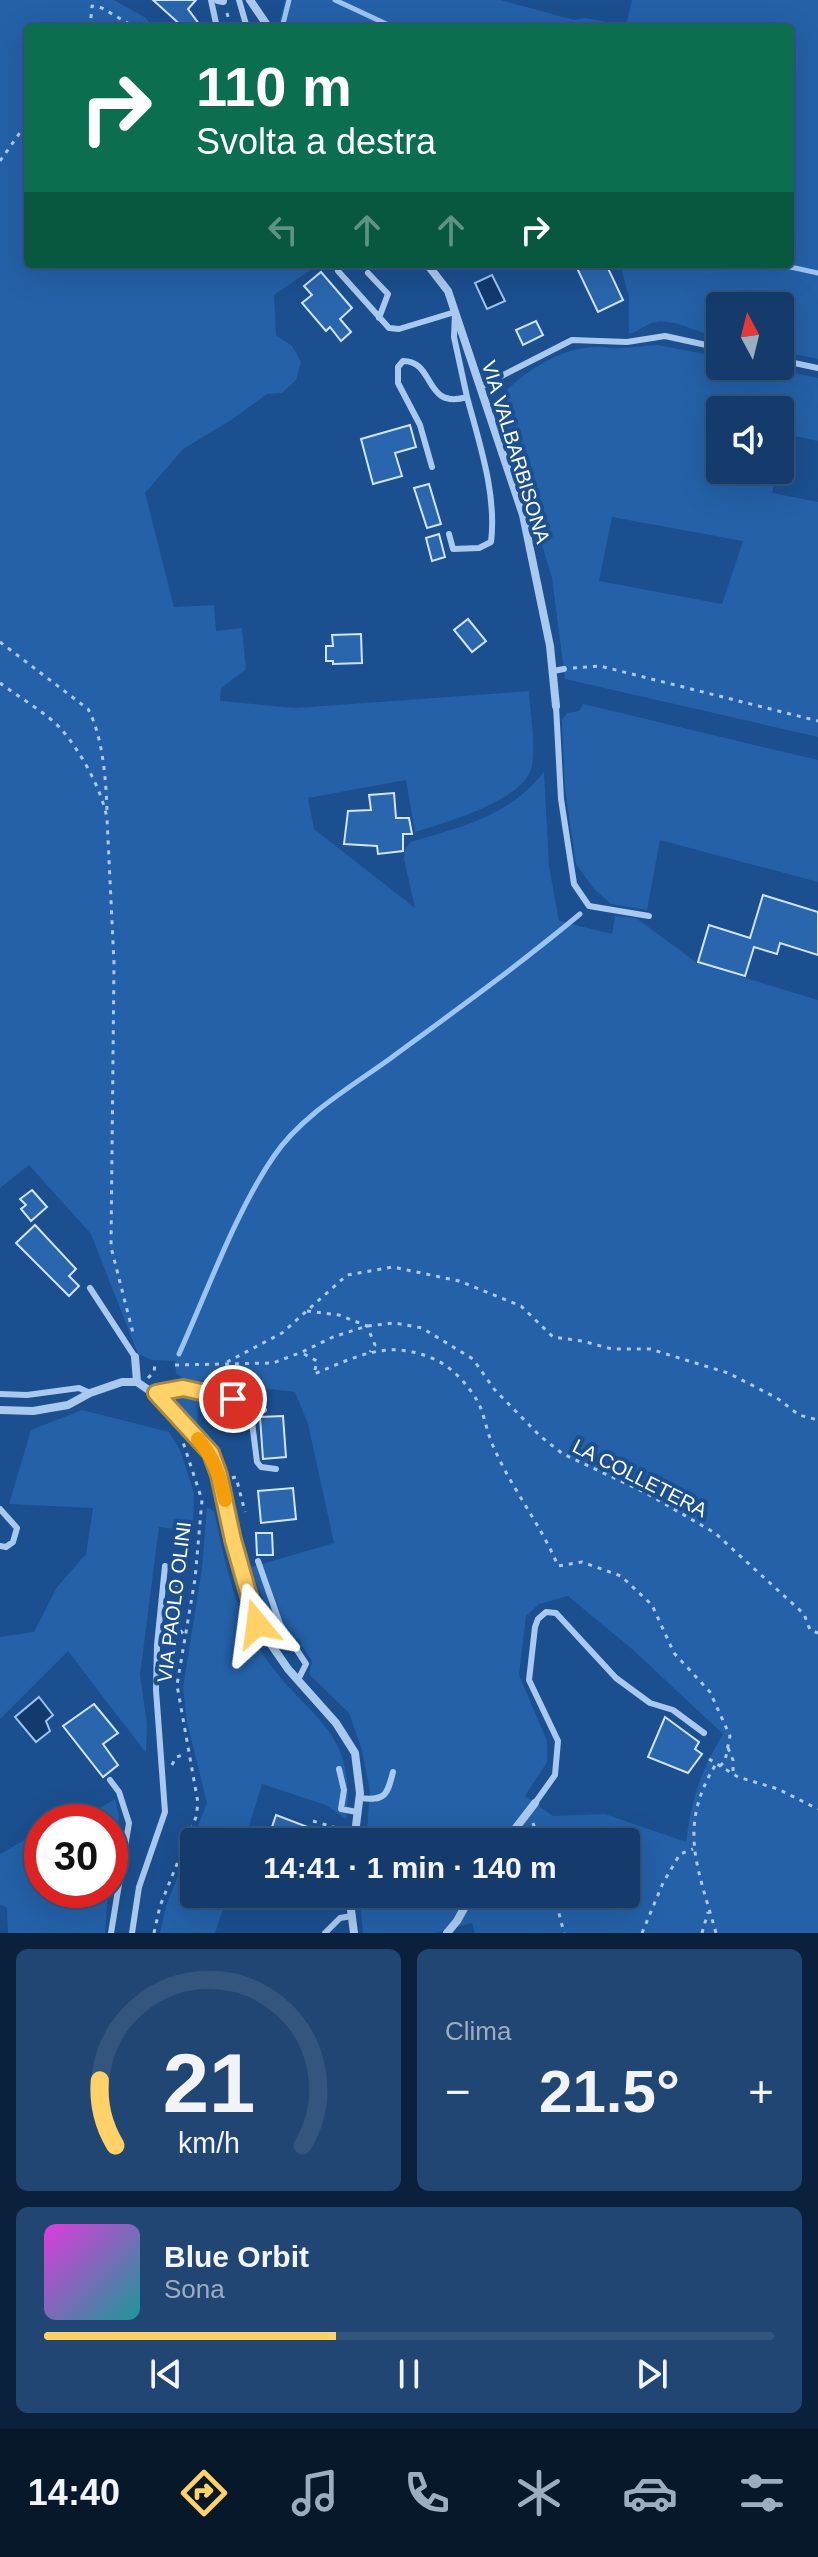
<!DOCTYPE html>
<html lang="it">
<meta charset="utf-8">
<style>
:root{--surface:#143b6b;--page:#214673;--text:#f1f3f6;--muted:#9dadc1;--line:#33557e;--accent:#ffd166}
body{margin:0;font-family:Arial,sans-serif;background:var(--page);color:var(--text);height:100vh;display:flex;flex-direction:column;font-size:30px;white-space:nowrap}
*{box-sizing:border-box;margin:0}
p{font-size:26px;color:var(--muted)}
.icon{flex:none;width:44px;height:44px;fill:none;stroke:currentColor;stroke-width:2;stroke-linecap:round;stroke-linejoin:round}
.map{position:relative;height:1933px;overflow:hidden}
.drawer{display:flex;flex-direction:column;gap:16px;padding:16px;background:#0b203b;flex:1}
.drawer>*{flex:none}
.top-card{position:absolute;left:24px;top:24px;width:770px;height:244px;border-radius:8px;box-shadow:0 8px 32px #0002,0 0 0 2px var(--line);background:#0b6e4f;color:#fff;overflow:hidden}
.needle{width:52px;rotate:353deg}
.tools{position:absolute;left:706px;top:292px;display:grid;gap:16px}
.tools a{display:grid;place-items:center;width:88px;height:88px;border-radius:8px;background:var(--surface);box-shadow:0 8px 32px #0002,0 0 0 2px var(--line);font-size:40px}
.speed{position:absolute;left:24px;top:1804px;display:flex;gap:16px;font-size:40px;font-weight:700;text-align:center}
.speed>*{display:grid;place-content:center;width:104px;height:104px;border-radius:50%;background:var(--surface);box-shadow:0 8px 32px #0002,0 0 0 2px var(--line);line-height:1}
.speed .limit{border:12px solid #d22;background:#fff;color:#111}
.pin{position:absolute;display:grid;place-items:center;width:68px;height:68px;color:#fff;margin:-34px;border:4px solid #fff;border-radius:50%;box-shadow:0 2px 8px #0007}
.me{position:absolute;width:88px;margin:-44px;rotate:344deg;stroke-linejoin:round;filter:drop-shadow(0 0 6px #0008)}
.turn{display:flex;align-items:center;gap:28px;height:168px;padding:0 40px;font-size:36px}
.turn .icon{width:104px;height:104px;stroke-width:2.5}
.turn b{display:block;font-size:56px;line-height:68px}
.lanes{display:flex;align-items:center;height:76px;padding:0 40px;background:#0003;justify-content:center;gap:40px;direction:ltr}
.lanes .off{opacity:.35}
.big{font-size:60px;font-weight:700;line-height:1.1}
.drawer .widget{flex:1;display:flex;flex-direction:column;justify-content:center;gap:12px;min-width:0;padding:0 28px;border-radius:12px;background:var(--page)}
.drawer .dial{align-items:center;gap:0}
.dial svg{height:208px;overflow:visible;fill:none;stroke:var(--line);stroke-width:7;stroke-linecap:round;text-anchor:middle}
.dial text{fill:var(--text);stroke:none}
.song{display:flex;align-items:center;gap:24px}
.cover{width:96px;height:96px;border-radius:12px;background:linear-gradient(135deg,hsl(300 70% 55%),hsl(180 70% 35%))}
.played{height:8px;border-radius:4px;background:linear-gradient(90deg,var(--accent) 40%,var(--line) 40%)}
.keys{display:flex;justify-content:space-around;direction:ltr}
.heat{display:flex;justify-content:space-between;align-items:center;font-size:44px;direction:ltr}
.drawer .tiles{flex:1;display:grid;gap:16px;grid-template-columns:1fr 1fr}
.widget:last-child{grid-column:span 2}
.trip{position:absolute;left:180px;top:1828px;width:460px;height:80px;border-radius:8px;background:var(--surface);box-shadow:0 8px 32px #0002,0 0 0 2px var(--line);font-weight:700;line-height:80px;text-align:center}
.tab-bar{display:flex;height:128px;justify-content:space-around;align-items:center;background:#08182b;color:var(--muted)}
.tab-bar .icon{width:56px;height:56px}
.tab-bar .active{color:var(--accent)}
.tab-bar b{font-size:36px;color:var(--text)}
.map>svg:first-child{display:block}
.green{fill:#2461a8;fill-rule:evenodd}
.water{fill:#123a6d;stroke:#9cc4f0;stroke-width:2}
.lines{fill:none;stroke-linecap:round;stroke-linejoin:round}
.stream{stroke:#9cc4f0;stroke-width:5}
.building{fill:#2a66ad;stroke:#cfe3fa;stroke-width:2}
.path{stroke:#a9c9ee;stroke-width:3;stroke-dasharray:4 6;stroke-linecap:butt}
.lane{stroke:#a9c9ee;stroke-width:6}
.street{stroke:#a9c9ee;stroke-width:8}
.route-casing{stroke:#a68842;stroke-width:20}
.route{stroke:#ffd166;stroke-width:14}
.slow{stroke:#f59e0b;stroke-width:14}
.labels{text-anchor:middle;dominant-baseline:central;stroke-width:8;stroke-linejoin:round;paint-order:stroke}
.street-label{font-size:20px;fill:#fff;stroke:#1b4f8f}
</style>
<div class="map">
<svg width="818" height="1933" viewBox="0 0 818 1933">
<rect width="100%" height="100%" fill="#1b4f8f"/>
<path class="green" d="M 0,0 L 114,0 L 146,18 L 152,28 L 28,28 L 28,264 L 319,264 L 274,295 L 276,335 L 292,346 L 301,362 L 296,380 L 282,393 L 267,394 L 231,420 L 183,449 L 145,493 L 174,607 L 214,605 L 216,631 L 242,628 L 246,669 L 221,688 L 220,701 L 296,708 L 529,691 C 530,714 536,742 532,766 C 526,800 444,823 415,832 L 406,780 L 308,798 L 314,829 L 415,908 L 404,859 L 405,848 L 411,842 C 465,826 507,817 544,772 L 549,866 L 559,921 L 612,934 L 615,916 L 636,918 L 697,963 L 818,1000 L 818,1933 L 475,1933 L 472,1923 L 435,1933 L 363,1933 L 359,1894 L 626,1894 L 626,1842 L 366,1842 L 370,1792 L 362,1750 L 349,1713 L 309,1674 L 312,1661 L 298,1639 L 287,1645 L 272,1626 L 251,1567 L 334,1543 L 308,1424 L 295,1392 L 184,1379 L 176,1373 L 175,1361 L 152,1360 L 138,1354 L 91,1234 L 29,1165 L 0,1188 ZM 568,1596 L 632,1649 L 723,1734 C 700,1773 692,1797 686,1842 L 605,1814 L 553,1816 L 525,1796 L 547,1762 L 547,1741 L 519,1675 L 526,1616 L 539,1604 Z
M 285,0 L 501,0 L 574,20 L 586,18 L 626,26 L 632,0 L 818,0 L 818,359 L 780,351 L 780,306 L 720,306 L 720,338 C 700,334 670,316 652,323 C 645,326 638,331 629,334 L 629,297 L 620,264 L 790,264 L 790,28 L 278,28 Z
M 658,345 L 720,357 L 720,366 L 763,366 L 818,378 L 818,441 L 786,434 L 780,458 L 780,410 L 720,410 L 720,470 L 777,470 L 772,493 L 818,502 L 818,737 L 565,679 L 552,578 L 498,399 C 522,373 560,347 596,347 C 604,346 612,349 621,348 C 633,348 646,345 658,345 ZM 612,517 L 743,541 L 722,604 L 599,581 Z
M 583,704 L 818,760 L 818,882 L 660,840 L 647,910 L 611,904 L 594,889 L 576,864 L 565,788 L 562,720 L 567,713 L 579,711 Z
M 183,1388 L 182,1398 L 199,1401 L 197,1423 L 177,1402 L 179,1392 Z
M 82,1410 L 169,1432 L 180,1450 L 194,1493 L 193,1531 L 159,1527 L 140,1675 L 147,1724 L 146,1753 L 68,1651 L 0,1719 L 0,1637 L 34,1632 L 57,1587 L 86,1554 L 93,1508 L 9,1504 L 31,1430 Z
M 207,1507 L 214,1511 C 225,1562 235,1613 264,1656 C 307,1719 358,1728 346,1819 L 326,1805 L 262,1784 L 244,1842 L 194,1842 L 194,1894 L 228,1894 L 215,1933 L 160,1933 L 166,1906 L 207,1803 L 187,1722 L 183,1688 L 202,1568 Z
M 115,1799 L 119,1816 L 110,1879 L 110,1822 L 56,1822 L 72,1813 L 78,1821 Z
M 42,1830 L 42,1890 L 108,1890 L 105,1933 L 8,1933 L 7,1907 L 0,1905 L 0,1854 Z"/>
<path class="water" d="M 492,275 L 505,301 L 487,309 L 475,283 Z
M 39,1697 L 53,1715 L 46,1721 L 50,1731 L 36,1742 L 15,1717 Z"/>
<g class="lines">
<path class="stream" d="M 335,0 L 395,28
M 282,28 L 289,0
M 777,264 L 818,273
M 179,1354 C 207,1292 236,1211 274,1156 C 302,1115 351,1087 391,1058 C 455,1011 519,965 580,914"/>
</g>
<path class="building" d="M 153,0 L 196,0 L 188,9 L 202,28 L 184,28 Z
M 575,264 L 606,264 L 623,300 L 598,312 Z
M 321,272 L 352,308 L 340,319 L 351,332 L 341,341 L 330,327 L 326,331 L 302,303 L 312,295 L 304,286 Z
M 536,321 L 543,335 L 523,345 L 516,330 Z
M 410,425 L 416,447 L 395,453 L 402,476 L 373,484 L 361,439 Z
M 429,484 L 441,524 L 427,528 L 414,488 Z
M 439,534 L 445,557 L 432,561 L 426,538 Z
M 468,619 L 486,641 L 472,652 L 454,630 Z
M 361,634 L 362,663 L 333,664 L 333,661 L 326,661 L 326,646 L 333,646 L 332,635 Z
M 394,793 L 396,818 L 409,818 L 412,834 L 403,834 L 403,851 L 378,854 L 377,846 L 344,844 L 348,811 L 371,810 L 369,795 Z
M 763,895 L 818,912 L 818,955 L 780,943 L 777,954 L 754,947 L 745,976 L 698,962 L 709,925 L 750,938 Z
M 32,1190 L 47,1207 L 31,1221 L 21,1209 L 26,1205 L 20,1199 Z
M 35,1225 L 76,1269 L 69,1276 L 79,1286 L 69,1296 L 16,1243 Z
M 283,1416 L 286,1457 L 263,1459 L 260,1417 Z
M 293,1488 L 296,1519 L 261,1523 L 258,1491 Z
M 256,1533 L 272,1533 L 273,1555 L 257,1555 Z
M 94,1704 L 118,1733 L 103,1744 L 118,1765 L 103,1777 L 63,1726 Z
M 665,1717 L 699,1742 L 695,1749 L 702,1754 L 688,1773 L 648,1757 Z
M 276,1815 L 313,1829 L 308,1842 L 267,1842 Z"/>
<g class="lines">
<path class="path" d="M 227,13 L 231,28
M 90,28 L 92,6 L 102,8 L 136,28
M 0,161 L 19,134 L 28,127
M 0,642 L 88,709 C 103,737 106,780 107,811
M 573,668 L 600,666 L 818,721
M 0,683 C 17,696 48,714 61,729 C 81,752 101,788 107,818 L 114,963 L 111,1247 L 133,1333
M 307,1311 L 339,1315 L 367,1326 L 375,1345 L 370,1352
M 304,1354 L 317,1361 L 314,1374 C 358,1356 389,1338 436,1360 C 453,1368 468,1385 478,1402 C 485,1416 487,1434 494,1448 C 512,1489 541,1525 558,1566 L 582,1562 L 621,1576 L 652,1605 L 674,1653 L 710,1692 L 730,1736 L 725,1761 L 720,1766
M 227,1362 L 282,1333 L 347,1275 L 393,1267 L 459,1281 L 521,1306 L 553,1337 L 582,1341 L 612,1349 L 650,1349 L 728,1373 L 777,1398 L 799,1415 L 818,1420
M 175,1365 L 273,1363 L 302,1352 L 333,1337 L 367,1326 L 395,1323 L 422,1328 L 473,1359 L 494,1389 L 540,1436 L 563,1454 L 646,1493 L 715,1533 L 804,1614 L 810,1630 L 818,1633
M 148,1378 L 154,1372 L 155,1364
M 232,1478 L 236,1477 L 245,1512
M 176,1583 L 179,1594 L 175,1624 L 185,1636
M 728,1748 L 733,1760 L 733,1774
M 709,1759 L 738,1777 L 778,1789 L 818,1809
M 172,1765 L 176,1757 L 183,1755
M 313,1821 L 343,1830
M 533,1823 L 539,1842
M 554,1894 L 564,1933
M 154,1933 L 160,1906 L 196,1817 L 198,1803 L 177,1685 L 195,1579 L 202,1500 L 183,1442
M 642,1933 L 663,1883 L 680,1854 L 693,1849
M 702,1933 L 708,1912
M 716,1933 C 698,1868 677,1827 716,1764"/>
<path class="lane" d="M 211,0 L 217,28
M 239,0 L 247,28
M 338,271 L 389,328 L 399,329 L 455,312 L 454,337 L 467,397 C 423,410 436,361 403,361 L 398,367 L 398,383 L 420,425 L 432,467
M 368,273 L 388,294 L 379,318
M 780,360 L 818,368
M 480,387 L 572,340 L 627,342 L 665,336 L 720,348
M 449,534 L 453,549 L 479,548 L 491,542 C 497,494 479,442 467,397
M 553,671 L 564,669
M 556,706 L 561,799 L 574,884 L 589,906 L 649,916
M 90,1288 L 135,1357
M 183,1388 L 233,1399 L 264,1410
M 0,1394 L 27,1395 L 79,1388 L 90,1393
M 242,1402 L 251,1414 L 257,1462 L 261,1467 L 276,1469
M 0,1509 L 17,1528 L 13,1542 L 6,1547 L 0,1546
M 258,1561 L 280,1624 L 306,1664 L 298,1680
M 339,1769 L 344,1790 L 341,1809 L 357,1812
M 110,1780 L 119,1792 L 129,1823 L 111,1933
M 359,1798 C 385,1801 387,1796 393,1772
M 535,1803 L 555,1775 L 558,1741 L 529,1680 L 535,1627 L 538,1619 L 546,1612 L 556,1613 L 616,1678 L 650,1703 L 673,1710 L 704,1733
M 132,1933 L 139,1887 L 165,1812 L 156,1690 L 157,1645 L 165,1566
M 325,1933 L 340,1918 L 352,1916"/>
<path class="street" d="M 218,0 L 223,1
M 250,0 L 269,28
M 427,264 L 448,291 L 523,515 L 550,646 L 556,706
M 135,1357 L 137,1382
M 156,1393 L 183,1388
M 0,1410 L 33,1411 L 68,1405 L 90,1393 L 122,1382 L 137,1382 L 166,1402 L 175,1417 L 211,1453 L 219,1475 L 233,1540 L 257,1624 L 288,1669 L 336,1723 L 355,1753 L 360,1793 L 354,1842
M 505,1842 L 535,1803
M 349,1894 L 354,1933
M 447,1933 L 457,1921 L 472,1894"/>
</g>
<g class="lines">
<g class="route-casing">
<path id="route" d="M 233,1399 L 183,1388 L 156,1393 L 211,1453 L 219,1475 L 233,1540 L 257,1624"/>
</g>
<use href="#route" class="route"/>
<path class="slow" d="M 198,1439 C 214,1458 220,1476 225,1500"/>
</g>
<g class="labels">
<g class="street-label">
<text transform="translate(516 452) rotate(73)">VIA VALBARBISONA</text>
<text transform="translate(640 1478) rotate(27)">LA COLLETERA</text>
<text transform="translate(174 1602) rotate(-83)">VIA PAOLO OLINI</text>
</g>
</g>
</svg>
<div class="tools">
<a><svg class="needle" viewBox="-14 -14 28 28"><path d="M0-13l5 13h-10z" fill="#e53935"/><path d="M0 13l5-13h-10z" fill="#9dadc1"/></svg></a>
<a><svg class="icon" aria-label="sound" viewBox="0 0 24 24"><path d="M4 9h4l5-4v14l-5-4H4zM17 9q2 3 0 6"/></svg></a>
</div>
<div class="speed"><div class="limit">30</div></div>
<div class="pin" style="left:233px;top:1399px;background:#d93025"><svg class="icon" aria-label="arrive" viewBox="0 0 24 24"><path d="M6 21V4h12l-3 4 3 4H6"/></svg></div>
<svg class="me" style="left:257px;top:1624px" viewBox="-20 -20 40 40"><path d="M0-17L14 15 0 8-14 15z" fill="#ffd166" stroke="#fff" stroke-width="4"/></svg>
<div class="trip">14:41 · 1 min · 140 m</div>
<div class="top-card">
<div class="turn"><svg class="icon" aria-label="right" viewBox="0 0 24 24"><path d="M7 20v-9h11M14 6l5 5-5 5"/></svg><div><b>110 m</b>Svolta a destra</div></div>
<div class="lanes"><svg class="icon off" aria-label="left" viewBox="0 0 24 24"><path d="M17 20v-9H6M10 6l-5 5 5 5"/></svg><svg class="icon off" aria-label="ahead" viewBox="0 0 24 24"><path d="M12 20V5M6 11l6-6 6 6"/></svg><svg class="icon off" aria-label="ahead" viewBox="0 0 24 24"><path d="M12 20V5M6 11l6-6 6 6"/></svg><svg class="icon" aria-label="right" viewBox="0 0 24 24"><path d="M7 20v-9h11M14 6l5 5-5 5"/></svg></div>
</div>
</div>
<section class="drawer">
<div class="tiles">
<div class="widget dial"><svg viewBox="0 0 100 80">
<path d="M14 69A42 42 0 1 1 86 69"/>
<path d="M14 69A42 42 0 0 1 8 44" stroke="#ffd166"/>
<text x="50" y="56" font-size="32" font-weight="700">21</text>
<text x="50" y="72" font-size="11">km/h</text>
</svg></div>
<div class="widget"><p>Clima</p>
<div class="heat"><a>−</a><b class="big">21.5°</b><a>+</a></div>
</div>
<div class="widget">
<div class="song"><i class="cover"></i><div><b>Blue Orbit</b><p>Sona</p></div></div>
<div class="played"></div>
<div class="keys"><svg class="icon" aria-label="previous" viewBox="0 0 24 24"><path d="M18 5L8 12l10 7zM5 5v14"/></svg><svg class="icon" aria-label="pause" viewBox="0 0 24 24"><path d="M8 5v14M16 5v14"/></svg><svg class="icon" aria-label="next" viewBox="0 0 24 24"><path d="M6 5l10 7-10 7zM19 5v14"/></svg></div>
</div>
</div>
</section>
<nav class="tab-bar">
<b>14:40</b>
<svg class="icon active" aria-label="directions" viewBox="0 0 24 24"><path d="M12 3l9 9-9 9-9-9zM9 14v-3h6M13 9l2 2-2 2"/></svg>
<svg class="icon" aria-label="music" viewBox="0 0 24 24"><path d="M9 18V5l10-2v13"/><circle cx="6" cy="18" r="3"/><circle cx="16" cy="16" r="3"/></svg>
<svg class="icon" aria-label="phone" viewBox="0 0 24 24"><path d="M5 4h4l2 5-3 2q2 4 5 5l2-3 5 2v4C11 20 4 13 5 4z"/></svg>
<svg class="icon" aria-label="climate" viewBox="0 0 24 24"><path d="M12 3v18M4 7l16 10M4 17L20 7"/></svg>
<svg class="icon" aria-label="car" viewBox="0 0 24 24"><path d="M5 17H2v-5l4-1 3-4h7l3 4 3 1v5h-3M9 17h6M6 11h13"/><circle cx="7" cy="17" r="2"/><circle cx="17" cy="17" r="2"/></svg>
<svg class="icon" aria-label="filters" viewBox="0 0 24 24"><path d="M4 7h16M4 17h16"/><circle cx="9" cy="7" r="2"/><circle cx="15" cy="17" r="2"/></svg>
</nav>
